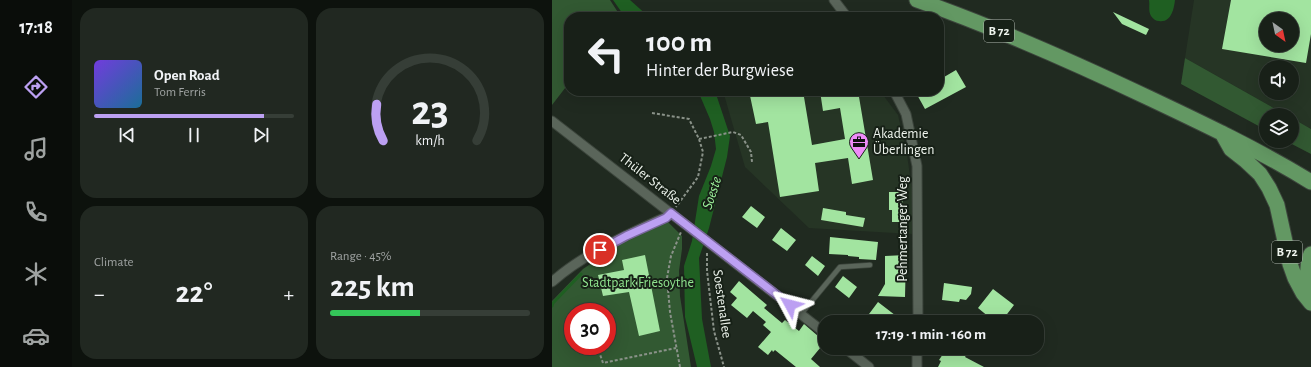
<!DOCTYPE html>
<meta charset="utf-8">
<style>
:root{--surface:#182018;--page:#212821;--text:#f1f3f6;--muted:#9fa3a2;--line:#363e37;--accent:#bca0f2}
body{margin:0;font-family:"Alegreya Sans",sans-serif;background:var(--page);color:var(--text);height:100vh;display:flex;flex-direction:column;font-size:15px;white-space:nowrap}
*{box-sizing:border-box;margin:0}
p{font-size:13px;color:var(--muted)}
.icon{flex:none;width:22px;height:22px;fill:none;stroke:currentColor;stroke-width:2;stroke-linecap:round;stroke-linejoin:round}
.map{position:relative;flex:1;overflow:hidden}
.panel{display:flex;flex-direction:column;gap:8px;padding:8px;background:#0d120d;width:480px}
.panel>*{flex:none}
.banner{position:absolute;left:12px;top:12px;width:380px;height:84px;border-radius:16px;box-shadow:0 4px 16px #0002,0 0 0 1px var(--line);background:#182018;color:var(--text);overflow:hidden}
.needle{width:26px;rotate:147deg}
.tools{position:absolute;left:707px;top:12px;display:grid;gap:8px}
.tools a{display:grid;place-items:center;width:40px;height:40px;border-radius:50%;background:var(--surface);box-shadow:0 4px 16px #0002,0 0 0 1px var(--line);font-size:20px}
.speed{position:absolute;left:12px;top:303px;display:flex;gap:8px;font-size:20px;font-weight:700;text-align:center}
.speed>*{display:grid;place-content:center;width:52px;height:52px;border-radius:50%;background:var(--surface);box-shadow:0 4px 16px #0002,0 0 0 1px var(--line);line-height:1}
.speed .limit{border:6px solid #d22;background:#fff;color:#111}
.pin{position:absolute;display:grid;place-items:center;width:34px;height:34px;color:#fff;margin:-17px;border:2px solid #fff;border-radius:50%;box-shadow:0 1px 4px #0007}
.me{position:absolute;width:44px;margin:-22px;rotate:308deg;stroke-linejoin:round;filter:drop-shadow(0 0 3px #0008)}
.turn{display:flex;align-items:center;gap:14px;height:84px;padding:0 16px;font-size:18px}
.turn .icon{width:52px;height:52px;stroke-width:2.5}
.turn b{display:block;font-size:28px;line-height:34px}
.big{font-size:30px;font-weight:700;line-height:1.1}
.panel .tile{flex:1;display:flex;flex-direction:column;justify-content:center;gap:6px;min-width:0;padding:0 14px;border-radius:16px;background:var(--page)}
.panel .dial{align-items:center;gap:0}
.dial svg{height:104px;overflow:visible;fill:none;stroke:var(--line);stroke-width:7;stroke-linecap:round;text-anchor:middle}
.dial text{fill:var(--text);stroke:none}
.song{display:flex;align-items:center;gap:12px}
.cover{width:48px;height:48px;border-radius:6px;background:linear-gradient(135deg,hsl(260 70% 55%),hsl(200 70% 35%))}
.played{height:4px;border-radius:2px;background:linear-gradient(90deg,var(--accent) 85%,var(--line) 85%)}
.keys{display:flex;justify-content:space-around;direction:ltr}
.heat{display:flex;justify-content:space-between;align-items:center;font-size:22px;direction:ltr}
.charge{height:6px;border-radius:3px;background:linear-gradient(90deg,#34c759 45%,var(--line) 0)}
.panel .tiles{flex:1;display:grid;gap:8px;grid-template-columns:repeat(2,1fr)}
.trip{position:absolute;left:266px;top:315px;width:226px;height:40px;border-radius:16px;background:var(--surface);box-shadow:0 4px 16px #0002,0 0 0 1px var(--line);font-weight:700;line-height:40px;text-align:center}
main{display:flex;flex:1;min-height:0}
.tabs{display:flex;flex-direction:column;width:72px;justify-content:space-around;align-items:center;background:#0a0d0a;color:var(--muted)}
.tabs .icon{width:28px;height:28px}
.tabs .active{color:var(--accent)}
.tabs b{font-size:18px;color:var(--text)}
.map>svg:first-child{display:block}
.built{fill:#263525;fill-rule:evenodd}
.green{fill:#325932;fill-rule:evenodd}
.water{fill:#1f5f22}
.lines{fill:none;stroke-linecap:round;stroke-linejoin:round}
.stream{stroke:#1f5f22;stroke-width:3}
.building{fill:#a2e4a0;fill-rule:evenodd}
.service-casing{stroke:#3c453c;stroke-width:6}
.minor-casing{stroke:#3c453c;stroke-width:11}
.trunk-casing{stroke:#3c453c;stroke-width:17}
.path{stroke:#8a9289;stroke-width:2;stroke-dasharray:3 2;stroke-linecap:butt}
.service{stroke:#5a655a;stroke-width:4.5}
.minor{stroke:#5a655a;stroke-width:9}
.trunk{stroke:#639863;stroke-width:15}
.route-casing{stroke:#7a689d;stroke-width:10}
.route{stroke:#bca0f2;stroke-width:7}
.labels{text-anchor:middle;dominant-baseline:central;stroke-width:4;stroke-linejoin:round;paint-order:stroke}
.shield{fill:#172117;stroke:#aeb5ae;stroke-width:1}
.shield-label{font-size:13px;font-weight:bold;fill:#eff5ee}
.poi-label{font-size:14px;fill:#eff5ee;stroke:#172117;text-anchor:start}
.street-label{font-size:14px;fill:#eff5ee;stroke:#172117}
.park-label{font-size:14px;fill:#90e58f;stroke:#172117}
.water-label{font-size:15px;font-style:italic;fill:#9ef49d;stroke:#172117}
</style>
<main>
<nav class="tabs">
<b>17:18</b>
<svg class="icon active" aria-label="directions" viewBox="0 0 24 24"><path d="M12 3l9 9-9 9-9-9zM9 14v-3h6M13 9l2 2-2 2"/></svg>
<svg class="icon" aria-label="music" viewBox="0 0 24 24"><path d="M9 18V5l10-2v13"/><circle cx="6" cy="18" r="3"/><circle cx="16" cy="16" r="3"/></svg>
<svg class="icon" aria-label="phone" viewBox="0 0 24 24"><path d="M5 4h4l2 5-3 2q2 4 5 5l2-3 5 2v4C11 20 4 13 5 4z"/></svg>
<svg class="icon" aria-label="climate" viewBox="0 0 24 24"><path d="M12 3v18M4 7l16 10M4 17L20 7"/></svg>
<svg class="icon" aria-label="car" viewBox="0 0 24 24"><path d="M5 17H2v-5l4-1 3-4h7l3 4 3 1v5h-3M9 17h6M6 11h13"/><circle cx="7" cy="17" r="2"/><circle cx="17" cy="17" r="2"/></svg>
</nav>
<section class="panel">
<div class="tiles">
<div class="tile">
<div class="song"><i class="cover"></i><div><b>Open Road</b><p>Tom Ferris</p></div></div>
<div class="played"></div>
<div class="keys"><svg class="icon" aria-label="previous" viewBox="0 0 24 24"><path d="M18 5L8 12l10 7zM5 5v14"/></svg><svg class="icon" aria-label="pause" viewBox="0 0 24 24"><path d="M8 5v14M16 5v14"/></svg><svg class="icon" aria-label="next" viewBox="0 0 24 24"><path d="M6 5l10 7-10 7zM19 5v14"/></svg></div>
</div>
<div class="tile dial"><svg viewBox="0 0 100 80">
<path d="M14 69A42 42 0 1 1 86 69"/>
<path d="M14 69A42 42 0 0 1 9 41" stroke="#bca0f2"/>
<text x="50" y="56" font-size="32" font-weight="700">23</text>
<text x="50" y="72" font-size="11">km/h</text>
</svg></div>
<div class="tile"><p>Climate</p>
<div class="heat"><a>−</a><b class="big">22°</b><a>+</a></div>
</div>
<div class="tile"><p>Range · 45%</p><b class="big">225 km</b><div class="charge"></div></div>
</div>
</section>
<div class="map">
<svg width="759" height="367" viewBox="0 0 759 367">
<rect width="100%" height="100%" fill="#202a20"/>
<path class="built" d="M 642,0 L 759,0 L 759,129 L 740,118 L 740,115 L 734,115 L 633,58 ZM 714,19 L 740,19 L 740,45 L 714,45 ZM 714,67 L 740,67 L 740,93 L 714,93 Z
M 171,91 L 328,91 L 346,115 L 355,155 L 360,190 L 360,234 L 257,228 L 193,167 Z"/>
<path class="green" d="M 0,0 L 58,0 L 69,17 L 17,17 L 17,83 L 0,105 Z
M 633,58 L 734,115 L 714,115 L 714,130 L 629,84 Z
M 740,118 L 759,129 L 759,154 L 734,141 L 740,141 Z
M 116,222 L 130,236 L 130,249 L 127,271 L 128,296 L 139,367 L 0,367 L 0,301 L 31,269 L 77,238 ZM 21,312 L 55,312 L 55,346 L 21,346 Z"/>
<path class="water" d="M 61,0 L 78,0 L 97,17 L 73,17 Z
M 597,0 L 623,0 C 622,9 619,23 607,21 C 604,21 601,19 599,16 C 596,11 598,5 597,0 Z
M 146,91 L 163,91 L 178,136 L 175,157 L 157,228 L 147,258 L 150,319 L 159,367 L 145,367 L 133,317 L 132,266 L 140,241 L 147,196 L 159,166 L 164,149 L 162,132 L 158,119 Z"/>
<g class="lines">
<path class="stream" d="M 0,306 L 1,303 L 29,274"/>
</g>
<path class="building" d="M 679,0 L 759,0 L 759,34 L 754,63 L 670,49 ZM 714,19 L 740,19 L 740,45 L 714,45 Z
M 561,12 L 597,29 L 594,35 L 570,24 Z
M 404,70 L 414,87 L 373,109 L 363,91 L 387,91 L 387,80 Z
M 197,91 L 251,91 L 260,145 L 293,139 L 288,108 L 271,111 L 268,91 L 282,91 L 282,95 L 306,91 L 321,180 L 300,184 L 296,158 L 263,163 L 267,191 L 228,197 L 216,122 L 204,124 Z
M 337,192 L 351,192 L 351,222 L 340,222 L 340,210 L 337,210 Z
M 199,206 L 213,217 L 205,228 L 190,217 Z
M 271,208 L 294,212 L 294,215 L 313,218 L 311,227 L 269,220 Z
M 229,228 L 244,240 L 235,251 L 220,240 Z
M 278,237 L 326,242 L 324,260 L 307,259 L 307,257 L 296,256 L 296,255 L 277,254 Z
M 93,255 L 108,331 L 87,336 L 77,292 L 51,296 L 46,275 L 72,270 L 70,260 Z
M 354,255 L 353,297 L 326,296 L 333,284 L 333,256 Z
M 260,256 L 273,266 L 266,276 L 253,265 Z
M 291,276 L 305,287 L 297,298 L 283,287 Z
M 187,281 L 215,305 L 212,308 L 230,323 L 233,320 L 247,331 L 252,324 L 273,342 L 259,359 L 268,367 L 244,367 L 223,350 L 221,352 L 220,350 L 216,355 L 206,347 L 219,332 L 211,325 L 214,322 L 201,311 L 195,318 L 179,305 L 185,298 L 178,292 Z
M 392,283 L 420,287 L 419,294 L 414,300 L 408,299 L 407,302 L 390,300 Z
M 441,289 L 462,305 L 449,322 L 443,322 L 426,308 Z
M 326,302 L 352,322 L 327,322 L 317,314 Z
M 395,348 L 418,348 L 413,357 L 432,367 L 386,367 L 389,361 L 387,360 Z"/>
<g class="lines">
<g class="service-casing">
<path id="service" d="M 249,314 L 288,267 L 318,265"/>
</g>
<g class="minor-casing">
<path id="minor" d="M 282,0 L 295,17
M 342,91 L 354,114 L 365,166 L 366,322
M 0,121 L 273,333
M 0,282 C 31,254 77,234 114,217 L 119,213
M 293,348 L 317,367
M 365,367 L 365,348"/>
</g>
<g class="trunk-casing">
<path id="trunk" d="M 365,0 C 445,28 521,62 597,98 C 652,124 707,150 759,182
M 670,133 L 679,149 L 693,160 L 708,174 L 717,188 L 725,205 L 738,264 L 743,278 L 751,293 L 759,303
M 759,254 C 754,267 755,280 759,293"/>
</g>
<path class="path" d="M 100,113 L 137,119 L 147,139 L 151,152 L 146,177 L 124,207
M 147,139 L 181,132 L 189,135 L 199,152 L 200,162
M 155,253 L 155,271 L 162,331 L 172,367
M 45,346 L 51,363 L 124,348
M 128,367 L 118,312 L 115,278 L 119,256 L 129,232"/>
<use href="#service" class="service"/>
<use href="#minor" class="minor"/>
<use href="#trunk" class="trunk"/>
</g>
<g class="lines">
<g class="route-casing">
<path id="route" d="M 48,250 L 74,236 L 114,218 L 119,213 L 238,305"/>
</g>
<use href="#route" class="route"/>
</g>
<defs>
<g id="office-pin" transform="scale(1)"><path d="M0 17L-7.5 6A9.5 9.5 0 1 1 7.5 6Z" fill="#ee8bf8" stroke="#172117"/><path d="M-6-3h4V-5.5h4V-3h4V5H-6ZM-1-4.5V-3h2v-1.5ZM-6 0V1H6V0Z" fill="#111"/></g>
</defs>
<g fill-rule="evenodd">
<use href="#office-pin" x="307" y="142"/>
</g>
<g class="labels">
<g class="shield">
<rect x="432" y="20" width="30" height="22" rx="3"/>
<rect x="720" y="241" width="30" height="22" rx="3"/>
</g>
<g class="shield-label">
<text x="447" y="31">B 72</text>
<text x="735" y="252">B 72</text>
</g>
<g class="poi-label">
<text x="321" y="134">Akademie<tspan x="321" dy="16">Überlingen</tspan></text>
</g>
<g class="street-label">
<text transform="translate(98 179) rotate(38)">Thüler Straße</text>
<text transform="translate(351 229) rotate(-90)">Pehmertanger Weg</text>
<text transform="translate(170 304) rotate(82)">Soestenallee</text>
</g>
<g class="park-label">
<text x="86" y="283">Stadtpark Friesoythe</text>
</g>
<g class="water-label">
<text transform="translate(160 193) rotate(-72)">Soeste</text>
</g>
</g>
</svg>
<div class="tools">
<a><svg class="needle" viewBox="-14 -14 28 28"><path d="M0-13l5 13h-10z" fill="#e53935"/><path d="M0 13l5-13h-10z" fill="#9fa3a2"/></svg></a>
<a><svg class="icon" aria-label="sound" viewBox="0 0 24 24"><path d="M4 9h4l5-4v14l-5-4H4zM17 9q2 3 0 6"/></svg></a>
<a><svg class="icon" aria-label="layers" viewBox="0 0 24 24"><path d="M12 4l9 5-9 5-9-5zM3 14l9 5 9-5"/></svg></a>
</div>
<div class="speed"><div class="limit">30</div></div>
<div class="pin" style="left:48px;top:250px;background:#d93025"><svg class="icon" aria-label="arrive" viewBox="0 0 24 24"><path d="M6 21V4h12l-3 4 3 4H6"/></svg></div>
<svg class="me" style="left:238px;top:305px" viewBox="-20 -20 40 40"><path d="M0-17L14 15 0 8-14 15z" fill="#bca0f2" stroke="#fff" stroke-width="4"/></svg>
<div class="trip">17:19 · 1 min · 160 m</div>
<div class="banner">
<div class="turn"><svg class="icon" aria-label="left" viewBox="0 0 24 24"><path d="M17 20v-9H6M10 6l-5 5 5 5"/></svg><div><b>100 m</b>Hinter der Burgwiese</div></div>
</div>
</div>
</main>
